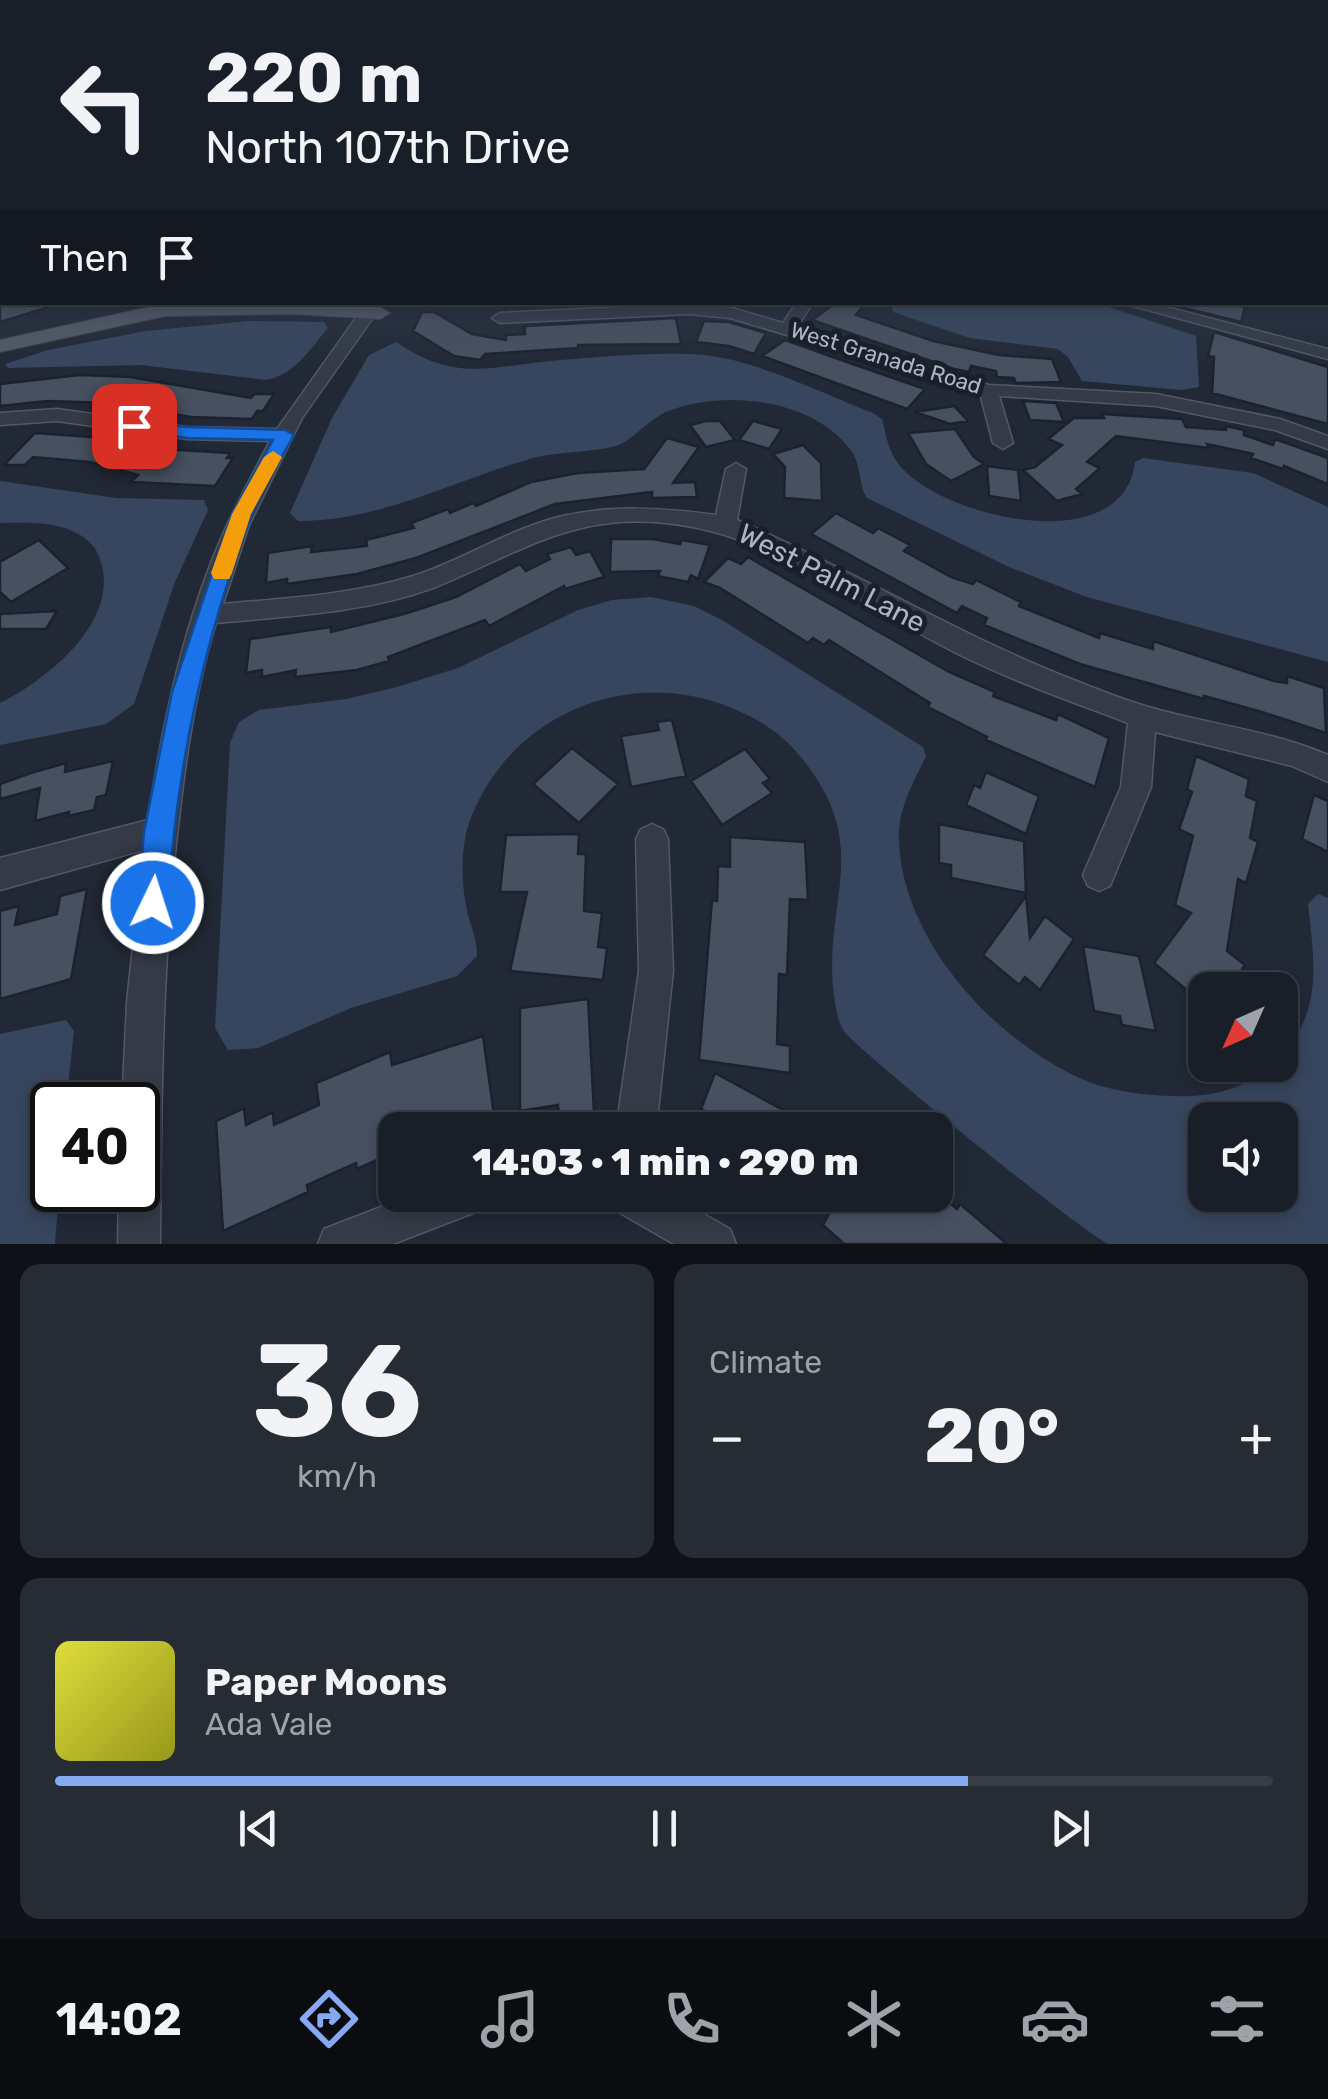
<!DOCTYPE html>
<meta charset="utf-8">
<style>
:root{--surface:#191f28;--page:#262c34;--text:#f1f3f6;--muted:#9fa2a8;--line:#373d45;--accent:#85a9f2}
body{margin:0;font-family:Rubik,sans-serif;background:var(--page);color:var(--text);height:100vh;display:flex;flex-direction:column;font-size:38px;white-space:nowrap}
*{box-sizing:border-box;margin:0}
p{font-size:32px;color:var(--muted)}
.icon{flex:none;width:55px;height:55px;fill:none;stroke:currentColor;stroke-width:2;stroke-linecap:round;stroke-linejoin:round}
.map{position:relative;height:1244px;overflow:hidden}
.panel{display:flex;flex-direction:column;gap:20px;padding:20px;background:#0e1116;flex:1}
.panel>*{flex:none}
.hud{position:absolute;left:0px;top:0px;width:1330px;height:305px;box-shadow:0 5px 15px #0003,0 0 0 2px var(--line);background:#191f28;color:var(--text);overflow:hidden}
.needle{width:65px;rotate:225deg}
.fabs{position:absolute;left:1188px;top:972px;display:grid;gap:20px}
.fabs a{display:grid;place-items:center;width:110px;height:110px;border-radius:20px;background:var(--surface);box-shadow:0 5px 15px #0003,0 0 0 2px var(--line);font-size:50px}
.speed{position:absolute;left:30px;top:1082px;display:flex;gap:20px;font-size:50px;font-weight:700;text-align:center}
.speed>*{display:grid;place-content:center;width:130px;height:130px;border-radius:50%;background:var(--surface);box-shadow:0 5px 15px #0003,0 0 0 2px var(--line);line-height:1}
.speed .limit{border:5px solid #111;border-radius:15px;background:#fff;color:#111}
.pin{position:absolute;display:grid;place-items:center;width:85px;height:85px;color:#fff;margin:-42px;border-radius:20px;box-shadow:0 5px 15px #0006}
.me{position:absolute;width:110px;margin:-55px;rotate:4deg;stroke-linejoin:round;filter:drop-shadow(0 0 8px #0008)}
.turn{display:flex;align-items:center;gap:35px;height:210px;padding:0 40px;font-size:45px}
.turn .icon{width:130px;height:130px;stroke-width:2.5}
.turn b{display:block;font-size:70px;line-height:85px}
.then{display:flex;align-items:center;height:95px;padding:0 40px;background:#0003;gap:20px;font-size:38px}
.big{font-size:75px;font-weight:800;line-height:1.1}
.panel .widget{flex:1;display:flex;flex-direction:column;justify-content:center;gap:15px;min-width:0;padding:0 35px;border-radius:20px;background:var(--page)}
.panel .dial{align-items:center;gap:0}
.dial b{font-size:130px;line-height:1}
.song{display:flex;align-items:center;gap:30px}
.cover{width:120px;height:120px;border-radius:15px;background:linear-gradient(135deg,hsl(60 70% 55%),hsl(60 70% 35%))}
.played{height:10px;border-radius:5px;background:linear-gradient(90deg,var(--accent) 75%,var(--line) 75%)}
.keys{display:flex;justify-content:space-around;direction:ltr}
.heat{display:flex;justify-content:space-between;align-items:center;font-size:55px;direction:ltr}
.panel .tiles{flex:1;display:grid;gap:20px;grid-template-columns:1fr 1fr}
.widget:last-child{grid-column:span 2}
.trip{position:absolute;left:378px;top:1112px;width:575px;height:100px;border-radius:20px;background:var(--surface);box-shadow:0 5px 15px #0003,0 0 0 2px var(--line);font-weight:800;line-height:100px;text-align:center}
.menu{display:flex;height:160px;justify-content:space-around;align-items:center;background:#0a0c10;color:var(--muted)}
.menu .icon{width:70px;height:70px}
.menu .current{color:var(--accent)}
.menu b{font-size:45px;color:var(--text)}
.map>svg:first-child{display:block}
.water{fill:#37465e;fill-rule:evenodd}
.building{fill:#475060;stroke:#1c222d;stroke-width:2.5}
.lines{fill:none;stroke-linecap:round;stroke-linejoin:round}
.minor-casing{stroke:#525864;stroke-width:3}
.major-casing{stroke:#3e4450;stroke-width:2}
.minor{fill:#343b47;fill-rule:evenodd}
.major{fill:#525a67;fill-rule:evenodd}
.route{fill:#1a73e8;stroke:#114b97;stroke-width:2.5}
.slow{fill:#f59e0b}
.labels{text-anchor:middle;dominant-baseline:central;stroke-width:10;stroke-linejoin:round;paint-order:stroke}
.far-street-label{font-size:22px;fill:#afb5c3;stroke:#1a202b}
.street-label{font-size:28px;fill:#afb5c3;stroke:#1a202b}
</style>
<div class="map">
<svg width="1328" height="1244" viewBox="0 0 1328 1244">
<rect width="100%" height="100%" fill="#212936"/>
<path class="water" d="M 891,303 L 1097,303 L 1196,336 L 1199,387 L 1181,390 L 1082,381 L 1068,357 L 1058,349 L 970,338 L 893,312 Z
M 249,321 L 324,322 L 328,328 C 309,350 296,374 266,380 L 141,365 L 9,368 L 5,364 L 48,350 L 146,331 Z
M 396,342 C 454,381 486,368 550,361 C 594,357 662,351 705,355 C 758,361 822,393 873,413 L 882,419 C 887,438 888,452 902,468 C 947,519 1124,559 1135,462 L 1143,458 L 1253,473 L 1328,507 L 1328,662 L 1087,597 L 1009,567 L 867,498 C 858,484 862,464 850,449 C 810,398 723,389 666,412 C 648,420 632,441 616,446 C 590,453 560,451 533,458 C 454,480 382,521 298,521 L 290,513 L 332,418 L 369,355 Z
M 0,481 L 116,498 L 204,500 L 208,510 L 175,582 L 134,704 L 106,724 L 0,745 L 0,703 C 48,679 119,622 101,562 C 97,546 85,536 70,530 C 48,521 23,523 0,523 Z
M 651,597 L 694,606 L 722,620 L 923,747 L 926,756 C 913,783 897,811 899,842 C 903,938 987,1031 1069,1073 C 1101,1090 1138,1095 1172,1096 C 1208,1098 1245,1090 1271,1065 L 1280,1065 L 1280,1056 C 1324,1011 1314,960 1308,904 L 1318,894 L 1328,898 L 1328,1244 C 1275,1244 1222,1244 1169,1244 C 1151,1244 1127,1244 1109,1244 C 1092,1240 859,1052 844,1031 C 843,1030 838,1019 838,1017 C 812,907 886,849 791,746 C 776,730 754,717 734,709 C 630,664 508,714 469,823 C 461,847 461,880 466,905 C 469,924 477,936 477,956 L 457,976 L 351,1008 L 258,1048 L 228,1050 L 215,1028 L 230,743 L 239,722 L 259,710 L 346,699 L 397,687 L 458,668 L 578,610 L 612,600 ZM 1280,1120 L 1280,1195 L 1205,1195 L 1205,1120 Z
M 66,1020 L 74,1031 L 66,1105 L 52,1105 L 52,1190 L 59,1190 L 55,1244 L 0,1244 L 0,1034 Z"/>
<path class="building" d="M 10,302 L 52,302 L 52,306 L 0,322 L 0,307 Z
M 837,302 L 866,302 L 856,315 L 933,341 L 999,355 L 1052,359 L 1061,382 L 1016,383 L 1014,378 L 997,377 L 996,371 L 971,366 L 969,372 L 954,369 L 812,320 Z
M 1180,302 L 1228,302 L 1245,307 L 1241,322 L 1180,307 Z
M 422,312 L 434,312 L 472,334 L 506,340 L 506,335 L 525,334 L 525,326 L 676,318 L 681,344 L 578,345 L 578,348 L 485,354 L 480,360 L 454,356 L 413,331 Z
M 704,321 L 729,322 L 766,333 L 754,354 L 729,346 L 696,342 Z
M 1214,332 L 1328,367 L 1328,424 L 1212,393 L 1214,357 L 1208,356 Z
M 785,340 L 844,361 L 925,389 L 907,409 L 762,356 Z
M 80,375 L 130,377 L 251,398 L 254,394 L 274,394 L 263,411 L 257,411 L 252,419 L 191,417 L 110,403 L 47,401 L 0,406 L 0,384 Z
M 1023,401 L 1056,403 L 1064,422 L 1030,420 Z
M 954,406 L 968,421 L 950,424 L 915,412 Z
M 1102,414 L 1182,419 L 1186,427 L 1213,429 L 1226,430 L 1226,426 L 1244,430 L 1244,435 L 1273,445 L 1275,439 L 1328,458 L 1328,484 L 1284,466 L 1283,469 L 1251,458 L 1253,454 L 1207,444 L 1209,448 L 1116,436 L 1087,462 L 1100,468 L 1076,489 L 1082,494 L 1057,501 L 1023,470 L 1035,467 L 1062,445 L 1048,439 L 1074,418 L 1104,418 Z
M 706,421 L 720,421 L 735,440 L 706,447 L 690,425 Z
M 753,421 L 782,429 L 769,449 L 739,440 Z
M 955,429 L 974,457 L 984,464 L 951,481 L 926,464 L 908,433 Z
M 35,433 L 92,437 L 162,449 L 230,453 L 227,458 L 233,458 L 215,486 L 131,482 L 138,475 L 90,462 L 33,457 L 25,465 L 4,465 Z
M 667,438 L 699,447 L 673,483 L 695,482 L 697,497 L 652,498 L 652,492 L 555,504 L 416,558 L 357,574 L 287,584 L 287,579 L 266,583 L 268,553 L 312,546 L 311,552 L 367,546 L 366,540 L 414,528 L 411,523 L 448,509 L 450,513 L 473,503 L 476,506 L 531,482 L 578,473 L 644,469 Z
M 803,445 L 821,463 L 822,501 L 784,498 L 785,467 L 773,454 Z
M 987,466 L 1018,470 L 1021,501 L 989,496 Z
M 836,513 L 873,533 L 878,528 L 910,545 L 904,551 L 951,577 L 973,584 L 976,580 L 1021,602 L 1019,606 L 1099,638 L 1100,633 L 1153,649 L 1153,641 L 1274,681 L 1287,683 L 1287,676 L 1324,688 L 1326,733 L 1262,712 L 1204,696 L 1204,699 L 1080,664 L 984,625 L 987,618 L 962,606 L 957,613 L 811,534 Z
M 611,539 L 653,539 L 680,544 L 682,540 L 710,545 L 698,579 L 691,575 L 688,582 L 658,576 L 660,571 L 610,572 Z
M 39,540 L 68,568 L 11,602 L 0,592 L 0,562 Z
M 571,547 L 576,555 L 590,551 L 604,577 L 565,589 L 564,586 L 489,626 L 485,620 L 388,657 L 389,661 L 357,670 L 295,677 L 296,670 L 262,677 L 262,670 L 246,673 L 250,639 L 331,627 L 331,632 L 404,614 L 456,597 L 520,564 L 526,571 L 550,559 L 547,554 Z
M 748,557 L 949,672 L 995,692 L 993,696 L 1056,720 L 1058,714 L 1109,738 L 1095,787 L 986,740 L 987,737 L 928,707 L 930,703 L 829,640 L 824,645 L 813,638 L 808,643 L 720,588 L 704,582 L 728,558 L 741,564 Z
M 57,611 L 46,629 L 0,629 L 0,614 Z
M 672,720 L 686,776 L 631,787 L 621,736 L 659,730 L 657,722 Z
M 572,748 L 618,784 L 579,823 L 533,784 Z
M 745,749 L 770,779 L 763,783 L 772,793 L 722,825 L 691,781 Z
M 1196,756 L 1249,779 L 1246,796 L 1257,801 L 1250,838 L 1258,842 L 1246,883 L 1238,879 L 1227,951 L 1245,965 L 1228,990 L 1205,990 L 1205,1005 L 1154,963 L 1191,913 L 1175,905 L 1193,836 L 1179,829 L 1192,792 L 1187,789 Z
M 113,761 L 106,795 L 97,797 L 94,810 L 68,816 L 69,812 L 35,821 L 40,788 L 0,799 L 0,784 L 31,773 L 66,763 L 65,772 Z
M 986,772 L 1039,796 L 1026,834 L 966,805 L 974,785 L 980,788 Z
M 1314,795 L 1328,801 L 1328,852 L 1302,839 Z
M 939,824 L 1024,841 L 1026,893 L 951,878 L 951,865 L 939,863 Z
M 579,834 L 578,854 L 586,854 L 584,911 L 602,913 L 598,947 L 607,948 L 603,980 L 510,971 L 527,892 L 500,892 L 506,835 Z
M 730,837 L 805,842 L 808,900 L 790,899 L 787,975 L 779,974 L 777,1044 L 790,1046 L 790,1073 L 699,1060 L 712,900 L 717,901 L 718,866 L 730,867 Z
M 87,889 L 71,979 L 0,999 L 0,911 L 19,906 L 15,925 L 57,914 L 60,896 Z
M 1026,896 L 1030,938 L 1045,916 L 1074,939 L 1040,990 L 1025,977 L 1019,985 L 983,955 Z
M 1083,946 L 1139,956 L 1156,1031 L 1122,1025 L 1120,1016 L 1094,1011 Z
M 588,999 L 594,1112 L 559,1117 L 558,1105 L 520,1111 L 520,1008 Z
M 483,1036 L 495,1122 L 471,1130 L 395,1130 L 395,1152 L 357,1169 L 356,1163 L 307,1185 L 308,1192 L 223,1231 L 216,1121 L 244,1108 L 246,1125 L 273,1112 L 274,1125 L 319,1105 L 316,1083 L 390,1052 L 392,1065 Z
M 715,1073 L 820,1130 L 708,1130 L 713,1115 L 701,1109 Z
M 839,1195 L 940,1195 L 957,1209 L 960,1204 L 1007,1244 L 844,1244 L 823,1225 Z"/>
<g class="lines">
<g class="minor-casing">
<path id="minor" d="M 0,294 L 2,302 L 7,302 L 0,304 Z
M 797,302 L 813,302 L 797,327 L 989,385 L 1156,394 L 1280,419 L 1328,436 L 1328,449 L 1275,430 L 1156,406 L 999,396 L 1013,443 L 1003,449 L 993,443 L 980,393 L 730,318 L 689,314 L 500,323 L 492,318 L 500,313 L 689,304 L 732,308 L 783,323 Z
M 1118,302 L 1147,302 L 1328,349 L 1328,359 Z
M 358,315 L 372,319 L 302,418 L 249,525 L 223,604 C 287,598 351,595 413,576 C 461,561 506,531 555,518 C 609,504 662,508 716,515 L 726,469 L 736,463 L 746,469 L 737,520 C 849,568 953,632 1066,677 C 1092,687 1118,698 1145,706 C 1205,724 1270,730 1328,755 L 1328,782 L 1292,766 L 1155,732 L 1151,787 L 1110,886 L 1099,891 L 1088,886 L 1083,875 L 1121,787 L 1128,723 C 1065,699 998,676 939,644 C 834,588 736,510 610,523 C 546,530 492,565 433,588 C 364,613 289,616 216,623 C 197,683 187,748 180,810 C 162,954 161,1099 160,1244 L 118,1244 L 119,1190 L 138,1190 L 138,1105 L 122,1105 L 127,1003 L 143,850 L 0,890 L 0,858 L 148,820 C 163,720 185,616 228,523 C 241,495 256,468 270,441 L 187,439 L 57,421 L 0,425 L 0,413 L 57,409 L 187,427 L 277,429 Z
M 652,824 L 663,829 L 668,839 L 673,971 L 656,1130 L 616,1130 L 639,971 L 636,839 L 641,829 Z
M 412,1195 L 487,1195 L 481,1210 L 393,1244 L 318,1244 L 324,1229 Z
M 609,1195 L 670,1195 L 730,1229 L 736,1244 L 674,1244 L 615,1210 Z"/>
</g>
<g class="major-casing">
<path id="major" d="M 172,302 L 380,307 L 390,313 L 380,319 L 293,314 L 165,316 L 0,352 L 0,340 Z"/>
</g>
<use href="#minor" class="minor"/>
<use href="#major" class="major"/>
</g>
<linearGradient id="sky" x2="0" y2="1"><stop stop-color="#12171e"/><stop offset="0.52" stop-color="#3d495d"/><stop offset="1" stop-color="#3d495d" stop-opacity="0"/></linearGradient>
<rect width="1328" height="364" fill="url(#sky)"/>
<path class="route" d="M 134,421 L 188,427 L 285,430 L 294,435 C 280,461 262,488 251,516 C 204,639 176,772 168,903 L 163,913 L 153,918 L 142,913 L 138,903 L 144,832 L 172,692 L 232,514 L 273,440 L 188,438 L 128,430 L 128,422 Z"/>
<path class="slow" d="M 273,451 L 282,457 L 251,514 L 232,573 L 229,579 L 214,579 L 211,573 L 232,514 L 264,457 Z"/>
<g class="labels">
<g class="far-street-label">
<text transform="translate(886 358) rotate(17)">West Granada Road</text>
</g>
<g class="street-label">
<text transform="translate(832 578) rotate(27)">West Palm Lane</text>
</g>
</g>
</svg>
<div class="fabs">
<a><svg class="needle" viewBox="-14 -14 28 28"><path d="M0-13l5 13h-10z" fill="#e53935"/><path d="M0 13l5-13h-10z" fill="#9fa2a8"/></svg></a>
<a><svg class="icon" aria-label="sound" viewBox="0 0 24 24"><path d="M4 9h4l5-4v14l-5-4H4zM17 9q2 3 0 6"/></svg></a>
</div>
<div class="speed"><div class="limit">40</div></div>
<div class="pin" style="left:134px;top:426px;background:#d93025"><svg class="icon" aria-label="arrive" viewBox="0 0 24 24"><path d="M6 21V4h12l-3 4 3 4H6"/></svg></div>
<svg class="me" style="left:153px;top:903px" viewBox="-20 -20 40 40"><circle r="17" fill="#1a73e8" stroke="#fff" stroke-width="3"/><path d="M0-11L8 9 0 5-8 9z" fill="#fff"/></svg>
<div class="trip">14:03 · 1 min · 290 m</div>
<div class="hud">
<div class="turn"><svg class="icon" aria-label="left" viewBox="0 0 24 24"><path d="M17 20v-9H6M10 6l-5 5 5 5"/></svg><div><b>220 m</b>North 107th Drive</div></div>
<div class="then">Then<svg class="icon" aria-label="arrive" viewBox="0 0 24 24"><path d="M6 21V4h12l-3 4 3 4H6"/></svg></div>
</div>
</div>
<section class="panel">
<div class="tiles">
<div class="widget dial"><b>36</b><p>km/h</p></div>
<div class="widget"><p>Climate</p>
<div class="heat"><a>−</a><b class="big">20°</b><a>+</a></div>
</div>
<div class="widget">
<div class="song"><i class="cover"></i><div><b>Paper Moons</b><p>Ada Vale</p></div></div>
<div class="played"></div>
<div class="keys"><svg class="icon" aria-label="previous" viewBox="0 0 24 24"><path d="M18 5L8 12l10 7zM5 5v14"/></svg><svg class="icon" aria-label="pause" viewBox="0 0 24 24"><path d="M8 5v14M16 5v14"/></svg><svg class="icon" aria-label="next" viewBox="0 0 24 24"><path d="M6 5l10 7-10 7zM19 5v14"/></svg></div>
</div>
</div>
</section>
<nav class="menu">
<b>14:02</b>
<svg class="icon current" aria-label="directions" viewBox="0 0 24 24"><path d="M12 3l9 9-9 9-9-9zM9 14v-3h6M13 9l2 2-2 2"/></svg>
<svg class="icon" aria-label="music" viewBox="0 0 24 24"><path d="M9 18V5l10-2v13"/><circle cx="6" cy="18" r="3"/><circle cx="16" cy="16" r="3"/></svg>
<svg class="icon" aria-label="phone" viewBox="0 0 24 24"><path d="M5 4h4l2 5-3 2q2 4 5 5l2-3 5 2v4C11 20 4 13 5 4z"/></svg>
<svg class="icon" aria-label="climate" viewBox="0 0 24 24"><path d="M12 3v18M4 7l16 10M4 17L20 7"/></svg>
<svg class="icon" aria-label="car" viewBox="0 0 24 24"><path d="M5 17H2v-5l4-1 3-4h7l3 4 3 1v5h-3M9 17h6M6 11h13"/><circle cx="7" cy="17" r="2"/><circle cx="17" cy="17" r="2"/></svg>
<svg class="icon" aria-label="filters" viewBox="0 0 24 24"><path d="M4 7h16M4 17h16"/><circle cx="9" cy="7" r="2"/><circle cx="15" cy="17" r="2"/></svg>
</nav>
